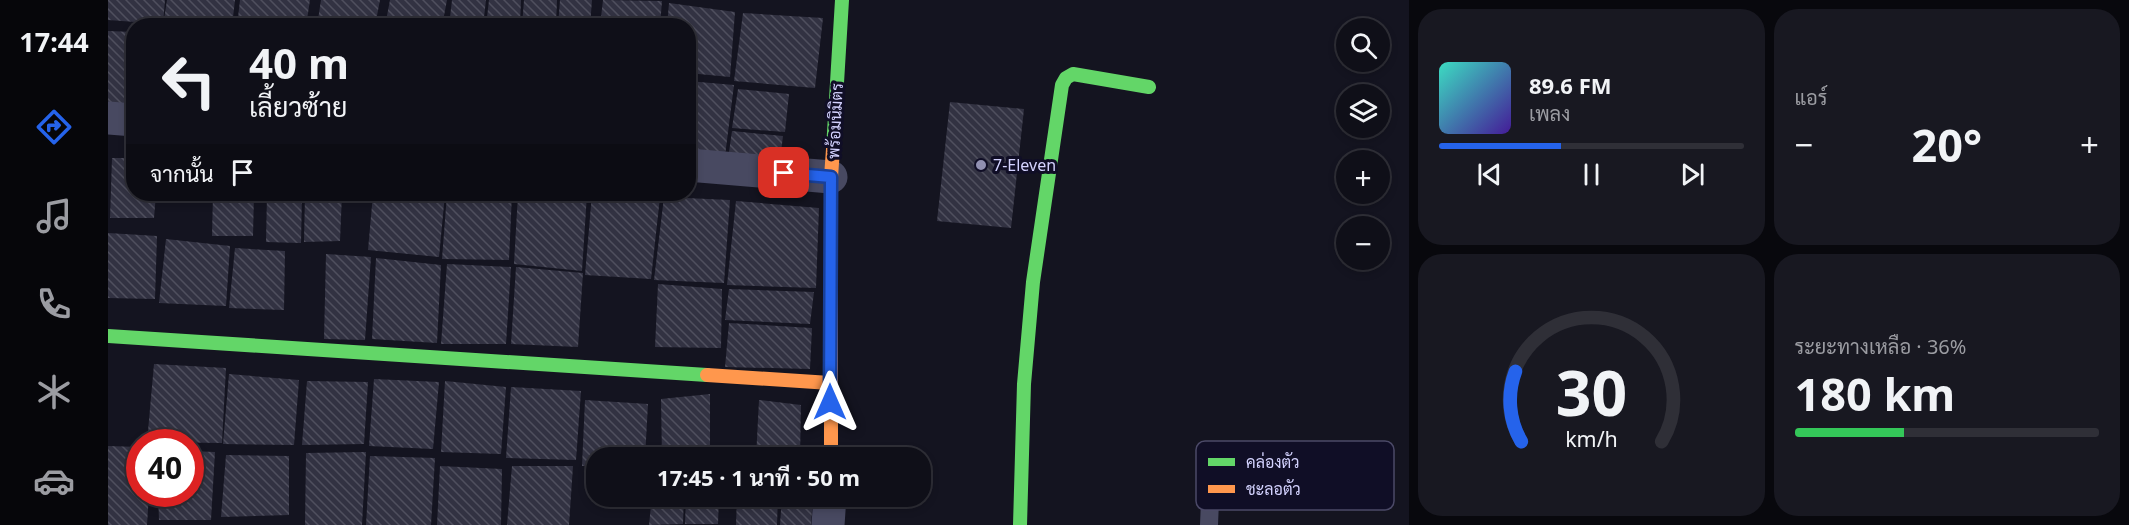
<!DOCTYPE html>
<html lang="th">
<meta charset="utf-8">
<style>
:root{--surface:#0f0f18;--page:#181821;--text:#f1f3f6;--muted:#9b9ca2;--line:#2f2f37;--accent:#2563eb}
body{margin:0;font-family:"Noto Sans",Sarabun,sans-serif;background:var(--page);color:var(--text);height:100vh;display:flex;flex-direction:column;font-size:22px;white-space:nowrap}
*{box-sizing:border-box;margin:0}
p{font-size:20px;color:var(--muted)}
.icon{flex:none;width:33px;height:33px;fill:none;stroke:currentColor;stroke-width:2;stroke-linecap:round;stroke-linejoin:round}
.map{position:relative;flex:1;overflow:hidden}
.panel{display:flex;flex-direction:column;gap:9px;padding:9px;background:#08080d;width:720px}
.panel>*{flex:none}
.hud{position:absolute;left:18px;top:18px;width:570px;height:183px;border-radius:24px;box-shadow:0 3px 9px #0003,0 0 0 2px var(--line);background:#0f0f18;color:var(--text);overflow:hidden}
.tools{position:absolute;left:1228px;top:18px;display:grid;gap:12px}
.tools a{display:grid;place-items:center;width:54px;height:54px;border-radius:50%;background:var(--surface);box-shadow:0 3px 9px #0003,0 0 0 2px var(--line);font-size:30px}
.speed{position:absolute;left:18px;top:429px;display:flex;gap:12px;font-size:30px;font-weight:700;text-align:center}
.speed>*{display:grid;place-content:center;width:78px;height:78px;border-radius:50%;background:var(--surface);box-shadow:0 3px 9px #0003,0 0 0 2px var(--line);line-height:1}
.speed .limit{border:9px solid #d22;background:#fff;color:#111}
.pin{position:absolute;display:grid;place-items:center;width:51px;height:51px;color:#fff;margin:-26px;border-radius:12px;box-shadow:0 3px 9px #0006}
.me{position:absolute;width:66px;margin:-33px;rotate:0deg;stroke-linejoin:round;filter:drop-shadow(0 0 4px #0008)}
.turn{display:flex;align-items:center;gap:21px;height:126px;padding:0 24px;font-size:27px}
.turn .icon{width:78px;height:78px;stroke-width:2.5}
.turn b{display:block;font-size:42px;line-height:51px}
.then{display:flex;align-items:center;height:57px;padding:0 24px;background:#0003;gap:12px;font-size:22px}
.big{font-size:45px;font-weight:700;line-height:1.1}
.panel .tile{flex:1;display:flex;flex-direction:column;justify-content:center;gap:9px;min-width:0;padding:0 21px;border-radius:24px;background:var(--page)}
.panel .dial{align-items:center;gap:0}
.dial svg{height:156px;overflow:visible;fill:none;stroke:var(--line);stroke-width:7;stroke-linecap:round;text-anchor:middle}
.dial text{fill:var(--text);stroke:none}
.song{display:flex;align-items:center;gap:18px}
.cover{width:72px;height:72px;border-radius:9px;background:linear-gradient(135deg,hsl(170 70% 55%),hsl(260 70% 35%))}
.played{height:6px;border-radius:3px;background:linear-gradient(90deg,var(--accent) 40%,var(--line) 40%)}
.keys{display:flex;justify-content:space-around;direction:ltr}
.heat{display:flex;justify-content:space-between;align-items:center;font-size:33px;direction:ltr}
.charge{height:9px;border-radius:4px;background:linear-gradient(90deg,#34c759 36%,var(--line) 0)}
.panel .tiles{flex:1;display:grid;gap:9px;grid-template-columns:repeat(2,1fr)}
.trip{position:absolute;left:478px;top:447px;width:345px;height:60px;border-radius:24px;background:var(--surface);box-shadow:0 3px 9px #0003,0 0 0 2px var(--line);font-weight:700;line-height:60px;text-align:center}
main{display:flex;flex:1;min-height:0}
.tab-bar{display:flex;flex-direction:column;width:108px;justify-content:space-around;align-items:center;background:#06060a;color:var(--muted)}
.tab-bar .icon{width:42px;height:42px}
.tab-bar .active{color:var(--accent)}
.tab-bar b{font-size:27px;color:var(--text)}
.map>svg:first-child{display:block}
.building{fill:url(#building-back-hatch)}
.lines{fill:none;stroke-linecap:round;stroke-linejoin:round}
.lane{stroke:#484961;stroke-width:18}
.street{stroke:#484961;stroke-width:33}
.fast{stroke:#63d668;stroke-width:14}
.slow{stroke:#ff974d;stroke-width:14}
.route-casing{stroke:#184099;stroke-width:15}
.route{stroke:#2563eb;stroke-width:10}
.poi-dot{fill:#9190b1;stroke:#100e26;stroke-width:2}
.labels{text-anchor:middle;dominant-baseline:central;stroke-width:6;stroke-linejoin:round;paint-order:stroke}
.street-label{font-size:16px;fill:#d4d3ff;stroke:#100e26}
.poi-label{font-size:16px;fill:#d4d3ff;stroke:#100e26;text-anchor:start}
.key{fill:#100e26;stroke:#4b4967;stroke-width:1.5}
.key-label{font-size:16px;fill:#d4d3ff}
</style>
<main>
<nav class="tab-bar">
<b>17:44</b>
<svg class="icon active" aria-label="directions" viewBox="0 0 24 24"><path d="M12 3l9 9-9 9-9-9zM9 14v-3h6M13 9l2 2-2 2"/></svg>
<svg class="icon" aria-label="music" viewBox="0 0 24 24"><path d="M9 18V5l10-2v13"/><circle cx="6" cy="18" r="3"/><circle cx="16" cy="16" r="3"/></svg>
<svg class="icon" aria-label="phone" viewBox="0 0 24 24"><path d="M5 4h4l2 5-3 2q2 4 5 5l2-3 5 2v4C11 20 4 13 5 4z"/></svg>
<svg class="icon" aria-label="climate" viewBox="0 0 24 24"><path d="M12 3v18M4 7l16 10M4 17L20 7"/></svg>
<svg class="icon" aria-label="car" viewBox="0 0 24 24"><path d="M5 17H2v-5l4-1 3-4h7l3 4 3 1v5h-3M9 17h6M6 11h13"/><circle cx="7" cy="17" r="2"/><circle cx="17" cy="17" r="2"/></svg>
</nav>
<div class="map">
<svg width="1301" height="525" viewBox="0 0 1301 525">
<defs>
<pattern id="building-back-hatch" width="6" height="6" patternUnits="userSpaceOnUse" patternTransform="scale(1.5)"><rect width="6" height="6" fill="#323242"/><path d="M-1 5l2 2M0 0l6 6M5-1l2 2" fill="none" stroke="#4f4f5e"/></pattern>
</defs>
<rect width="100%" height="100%" fill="#141420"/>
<path class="building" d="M 0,0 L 57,0 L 55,24 L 0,20 Z
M 59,0 L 127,0 L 124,26 L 55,26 Z
M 132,0 L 202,0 L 198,26 L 129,26 Z
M 213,0 L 272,0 L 267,26 L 209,26 Z
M 282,0 L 339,0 L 334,26 L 277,26 Z
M 344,0 L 378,0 L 375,26 L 341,26 Z
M 381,0 L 413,0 L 412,26 L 378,26 Z
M 416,0 L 449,0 L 448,26 L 414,26 Z
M 452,0 L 484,0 L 482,26 L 450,26 Z
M 495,0 L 554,1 L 552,26 L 492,26 Z
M 561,3 L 627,12 L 622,77 L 580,73 L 580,26 L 559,26 Z
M 635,13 L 715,18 L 707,88 L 626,81 Z
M 0,31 L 26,32 L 26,105 L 0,105 Z
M 580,81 L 626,85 L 617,156 L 580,154 Z
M 630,89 L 681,94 L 677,132 L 624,128 Z
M 842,102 L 916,109 L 903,228 L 829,221 Z
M 624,131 L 675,136 L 671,168 L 619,166 Z
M 4,158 L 26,158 L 26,194 L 48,194 L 46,218 L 2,218 Z
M 105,194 L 146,194 L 145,236 L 104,236 Z
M 159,194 L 194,194 L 193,243 L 158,242 Z
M 197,194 L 234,194 L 232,241 L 196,242 Z
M 265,194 L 337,194 L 331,257 L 260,250 Z
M 339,194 L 404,194 L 401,260 L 334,259 Z
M 410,194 L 479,194 L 474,271 L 406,264 Z
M 484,194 L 522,194 L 552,197 L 543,279 L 477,275 Z
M 556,197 L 622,200 L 616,283 L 546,280 Z
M 628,201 L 711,208 L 708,288 L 619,285 Z
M 0,233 L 49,236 L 47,299 L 0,298 Z
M 58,239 L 122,246 L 118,306 L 51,303 Z
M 127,248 L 177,251 L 176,310 L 121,308 Z
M 218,254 L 263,257 L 257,340 L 216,339 Z
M 268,258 L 333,265 L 329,343 L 264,339 Z
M 339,264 L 403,267 L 398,344 L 333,344 Z
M 408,267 L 475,273 L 470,347 L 403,344 Z
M 550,284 L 614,289 L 613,348 L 547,347 Z
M 621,289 L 706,292 L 702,324 L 617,320 Z
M 621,323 L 704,328 L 702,369 L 617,367 Z
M 46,364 L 118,368 L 114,443 L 39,442 Z
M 121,374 L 191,380 L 186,445 L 115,444 Z
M 266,379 L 331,382 L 325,449 L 261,446 Z
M 199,381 L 260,382 L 256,444 L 194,445 Z
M 337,381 L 398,387 L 393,454 L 333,452 Z
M 403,387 L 473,391 L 468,460 L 398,458 Z
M 602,394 L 602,458 L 554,458 L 553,399 Z
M 477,400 L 540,404 L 537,458 L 489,458 L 489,466 L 474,466 Z
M 651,400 L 693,405 L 692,458 L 648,458 Z
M 0,446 L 32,447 L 32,494 L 41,494 L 39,525 L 0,525 Z
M 82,451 L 107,452 L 103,520 L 51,520 L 50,494 L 82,494 Z
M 258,452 L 254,525 L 197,525 L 198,453 Z
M 118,455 L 181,456 L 181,515 L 113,517 Z
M 262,456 L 327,458 L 323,525 L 258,525 Z
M 332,466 L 394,469 L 393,525 L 329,525 Z
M 404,466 L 465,466 L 461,525 L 399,525 Z
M 544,496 L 576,496 L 575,524 L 541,525 Z
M 578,496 L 611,496 L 610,524 L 577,524 Z
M 629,496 L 670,496 L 669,525 L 628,525 Z
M 674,496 L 705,496 L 703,525 L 672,525 Z"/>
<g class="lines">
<path class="lane" d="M 1101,525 L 1102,501"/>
<path class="street" d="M 0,118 L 26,120
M 580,165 L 723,177
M 720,525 L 722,496"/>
<path class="fast" d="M 725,149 L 734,0
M 0,336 L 599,375
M 912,525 L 916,384 L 925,282 L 954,85 L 958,78 L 965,74 L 1041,87"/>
<path class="slow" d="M 599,375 L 722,383
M 723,458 L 723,177 L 725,149"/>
</g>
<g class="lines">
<g class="route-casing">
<path id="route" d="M 676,173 L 723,177 L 722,402"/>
</g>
<use href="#route" class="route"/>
</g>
<circle class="poi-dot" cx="873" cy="165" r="6"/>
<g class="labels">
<g class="street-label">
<text transform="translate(727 121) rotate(-87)">พร้อมนิมิตร</text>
</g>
<g class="poi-label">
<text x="885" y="165">7-Eleven</text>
</g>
</g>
<rect x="1088" y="441" width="198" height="69" rx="9" class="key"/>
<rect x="1100" y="458" width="27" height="8" fill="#63d668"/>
<rect x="1100" y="485" width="27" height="8" fill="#ff974d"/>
<g class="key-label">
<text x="1138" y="468">คล่องตัว</text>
<text x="1138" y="495">ชะลอตัว</text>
</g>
</svg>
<div class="tools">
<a><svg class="icon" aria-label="search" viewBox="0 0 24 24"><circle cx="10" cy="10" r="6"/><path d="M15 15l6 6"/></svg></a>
<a><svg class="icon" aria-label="layers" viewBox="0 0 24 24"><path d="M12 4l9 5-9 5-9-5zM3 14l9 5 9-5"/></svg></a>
<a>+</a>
<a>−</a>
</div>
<div class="speed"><div class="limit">40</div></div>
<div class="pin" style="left:676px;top:173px;background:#d93025"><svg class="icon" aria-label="arrive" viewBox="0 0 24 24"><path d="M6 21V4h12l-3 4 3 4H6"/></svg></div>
<svg class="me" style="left:722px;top:402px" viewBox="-20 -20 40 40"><path d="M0-17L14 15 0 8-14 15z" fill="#2563eb" stroke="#fff" stroke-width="4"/></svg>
<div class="trip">17:45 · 1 นาที · 50 m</div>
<div class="hud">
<div class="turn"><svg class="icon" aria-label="left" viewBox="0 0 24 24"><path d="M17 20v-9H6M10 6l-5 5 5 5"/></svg><div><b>40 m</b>เลี้ยวซ้าย</div></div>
<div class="then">จากนั้น<svg class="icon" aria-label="arrive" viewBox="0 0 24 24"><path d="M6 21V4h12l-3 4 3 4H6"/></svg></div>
</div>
</div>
<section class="panel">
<div class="tiles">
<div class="tile">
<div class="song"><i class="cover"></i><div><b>89.6 FM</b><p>เพลง</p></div></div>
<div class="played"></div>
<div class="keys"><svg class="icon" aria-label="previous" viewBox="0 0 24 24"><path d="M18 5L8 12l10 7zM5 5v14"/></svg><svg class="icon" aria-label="pause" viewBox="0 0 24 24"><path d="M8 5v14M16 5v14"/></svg><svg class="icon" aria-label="next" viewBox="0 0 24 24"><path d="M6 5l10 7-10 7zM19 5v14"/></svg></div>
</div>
<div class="tile"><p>แอร์</p>
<div class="heat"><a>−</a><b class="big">20°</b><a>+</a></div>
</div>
<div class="tile dial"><svg viewBox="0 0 100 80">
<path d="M14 69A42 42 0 1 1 86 69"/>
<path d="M14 69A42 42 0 0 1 11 33" stroke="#2563eb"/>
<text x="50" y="56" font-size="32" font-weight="700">30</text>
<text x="50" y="72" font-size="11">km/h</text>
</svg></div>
<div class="tile"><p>ระยะทางเหลือ · 36%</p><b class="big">180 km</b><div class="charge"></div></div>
</div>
</section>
</main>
